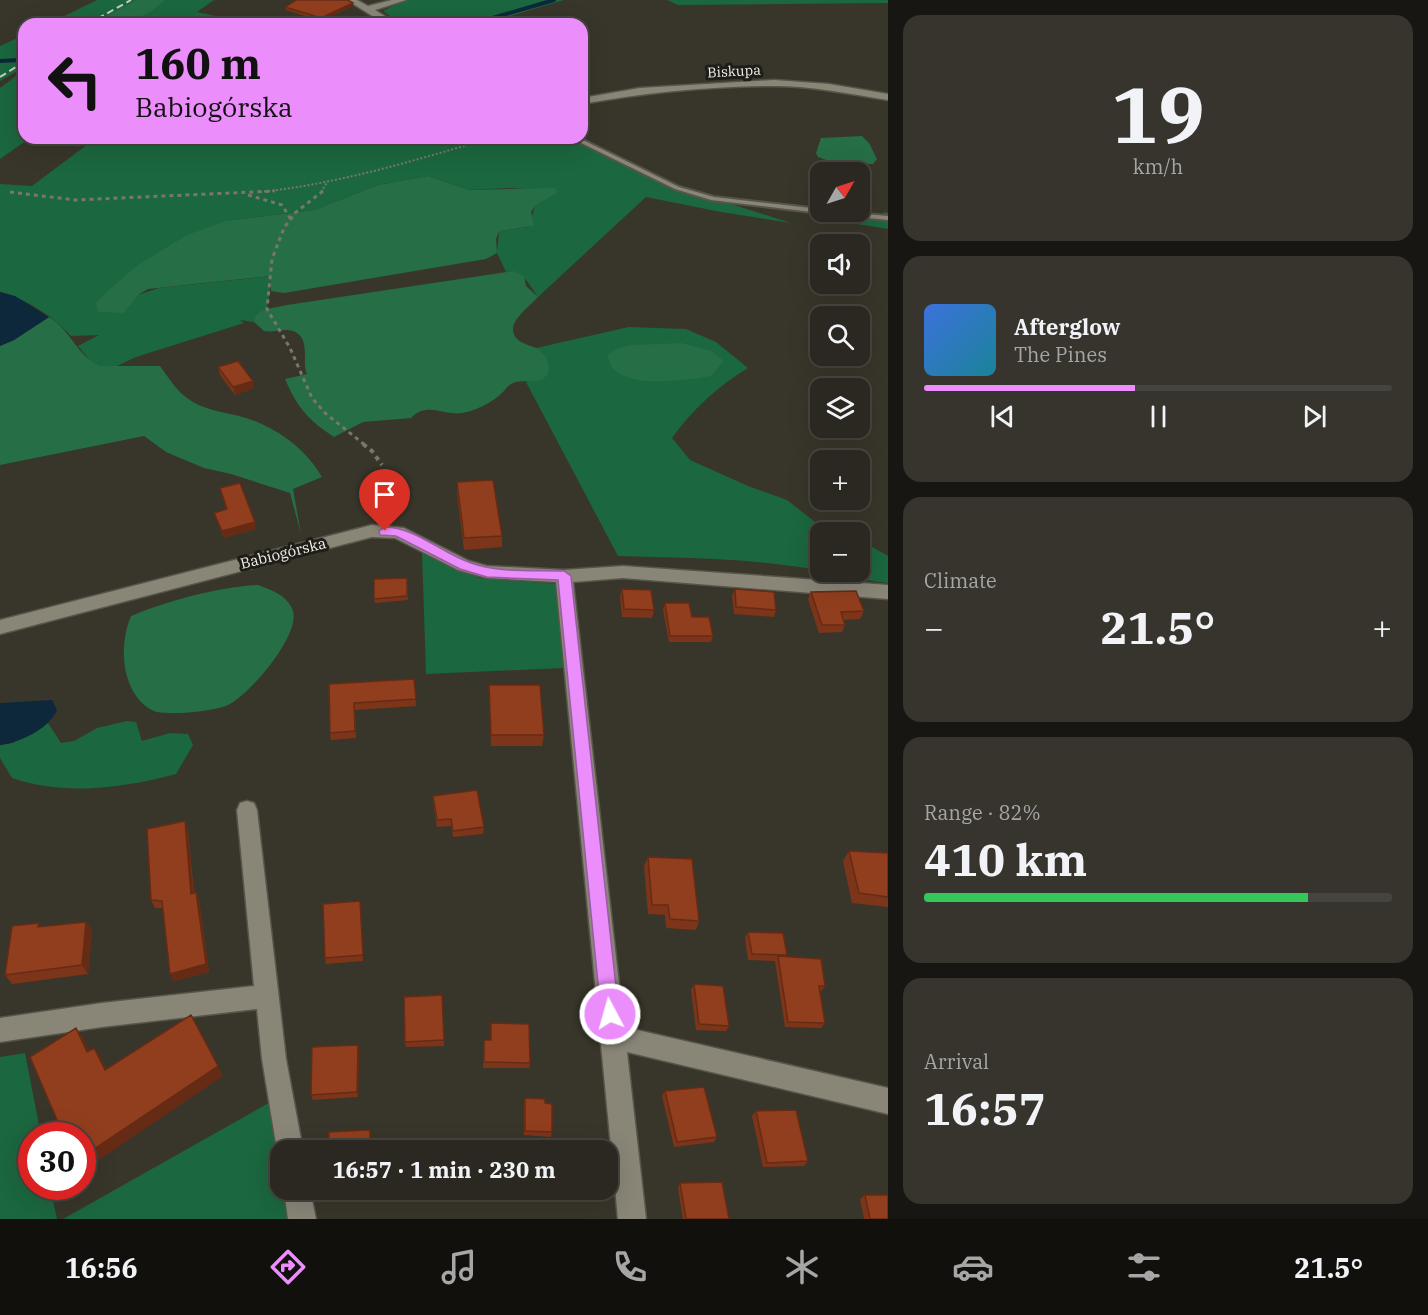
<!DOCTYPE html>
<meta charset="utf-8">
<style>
:root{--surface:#2a2820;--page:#36342d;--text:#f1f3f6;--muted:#a5a6a5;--line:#46443e;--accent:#eb8dfb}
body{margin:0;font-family:"IBM Plex Serif",serif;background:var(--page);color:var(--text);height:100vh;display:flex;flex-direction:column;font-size:22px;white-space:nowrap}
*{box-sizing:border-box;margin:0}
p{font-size:20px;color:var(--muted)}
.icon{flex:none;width:33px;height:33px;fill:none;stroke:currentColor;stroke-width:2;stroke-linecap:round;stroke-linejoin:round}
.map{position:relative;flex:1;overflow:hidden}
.sheet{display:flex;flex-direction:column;gap:15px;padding:15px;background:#171612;width:540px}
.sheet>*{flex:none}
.banner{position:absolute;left:18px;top:18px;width:570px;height:126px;border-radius:18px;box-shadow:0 6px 24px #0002,0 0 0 2px var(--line);background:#eb8dfb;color:#111;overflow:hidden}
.needle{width:39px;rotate:51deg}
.buttons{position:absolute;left:810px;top:162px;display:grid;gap:12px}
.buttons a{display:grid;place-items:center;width:60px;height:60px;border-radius:12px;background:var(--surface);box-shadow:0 6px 24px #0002,0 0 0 2px var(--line);font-size:30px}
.speed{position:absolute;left:18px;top:1122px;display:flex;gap:12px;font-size:30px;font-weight:700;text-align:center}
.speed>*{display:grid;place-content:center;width:78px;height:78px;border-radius:50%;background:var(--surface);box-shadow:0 6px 24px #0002,0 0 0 2px var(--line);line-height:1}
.speed .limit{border:9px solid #d22;background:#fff;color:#111}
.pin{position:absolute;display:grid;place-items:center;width:51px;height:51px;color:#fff;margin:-62px -26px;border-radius:50% 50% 50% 0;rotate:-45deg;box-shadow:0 0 6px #0007}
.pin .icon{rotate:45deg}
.me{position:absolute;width:66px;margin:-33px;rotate:354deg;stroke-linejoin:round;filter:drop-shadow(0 0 4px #0008)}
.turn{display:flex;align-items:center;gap:21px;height:126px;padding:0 18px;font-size:27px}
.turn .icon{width:78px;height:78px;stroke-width:2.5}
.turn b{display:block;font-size:42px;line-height:51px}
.big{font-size:45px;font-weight:700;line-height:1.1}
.sheet .widget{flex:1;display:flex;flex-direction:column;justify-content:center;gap:9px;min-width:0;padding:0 21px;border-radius:18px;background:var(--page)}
.sheet .dial{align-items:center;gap:0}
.dial b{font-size:78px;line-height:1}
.song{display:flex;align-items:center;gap:18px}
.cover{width:72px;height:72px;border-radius:9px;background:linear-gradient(135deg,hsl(220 70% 55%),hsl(190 70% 35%))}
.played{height:6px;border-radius:3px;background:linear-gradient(90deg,var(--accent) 45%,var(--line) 45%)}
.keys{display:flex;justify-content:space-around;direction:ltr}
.heat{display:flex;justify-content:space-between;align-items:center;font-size:33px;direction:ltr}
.charge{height:9px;border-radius:4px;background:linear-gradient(90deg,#34c759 82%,var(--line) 0)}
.trip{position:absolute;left:270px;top:1140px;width:348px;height:60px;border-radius:18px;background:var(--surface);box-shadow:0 6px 24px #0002,0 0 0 2px var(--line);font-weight:700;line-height:60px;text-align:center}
.tab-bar{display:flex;height:96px;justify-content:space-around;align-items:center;background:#11100d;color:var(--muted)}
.tab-bar .icon{width:42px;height:42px}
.tab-bar .active{color:var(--accent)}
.tab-bar b{font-size:27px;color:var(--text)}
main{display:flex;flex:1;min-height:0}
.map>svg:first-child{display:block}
.green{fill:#1b673f}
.forest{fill:#266e46}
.water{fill:#0d283b}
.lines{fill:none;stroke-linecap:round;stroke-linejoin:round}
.stream{stroke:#0d283b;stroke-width:4}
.lane-casing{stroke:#57544a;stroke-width:4}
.street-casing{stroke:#57544a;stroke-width:3}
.path-far2{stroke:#79776d;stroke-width:2;stroke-dasharray:2 2;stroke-linecap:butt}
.path-far1{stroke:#79776d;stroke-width:3;stroke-dasharray:4 4;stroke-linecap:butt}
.path{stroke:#79776d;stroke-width:4;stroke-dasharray:4.5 4.5;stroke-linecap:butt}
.lane{fill:#898678;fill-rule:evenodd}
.street{fill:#898678;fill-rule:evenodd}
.rail{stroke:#cbc9c1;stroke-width:2;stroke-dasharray:7 4;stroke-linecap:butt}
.wall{fill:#7d351a}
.shaded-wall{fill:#662b15}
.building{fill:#913e1e;stroke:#662b15;stroke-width:1.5}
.route{fill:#eb8dfb;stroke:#995ca3;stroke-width:1.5}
.labels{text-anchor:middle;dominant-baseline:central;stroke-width:6;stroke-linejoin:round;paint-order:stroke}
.far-street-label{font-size:14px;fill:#f2f0e9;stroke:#1e1d18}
.street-label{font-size:15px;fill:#f2f0e9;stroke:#1e1d18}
</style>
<main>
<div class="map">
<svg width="888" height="1219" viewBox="0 0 888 1219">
<rect width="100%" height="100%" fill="#38362a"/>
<path class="green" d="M 97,0 L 140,0 L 98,24 L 48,24 Z
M 147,0 L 214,0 L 197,12 L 252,24 L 105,24 Z
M 404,0 L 564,0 L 484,24 L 401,24 L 383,11 Z
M 667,0 L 888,0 L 888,3 L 678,5 Z
M 24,35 L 24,67 L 0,81 L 0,46 Z
M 24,70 L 24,138 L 30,138 L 0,159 L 0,88 Z
M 96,138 L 449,138 L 466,143 L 481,138 L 569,138 L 649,178 L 791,223 L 721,212 L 646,197 L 538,297 C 529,284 523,270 506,272 L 497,253 L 499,231 L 529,227 L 535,206 L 558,191 L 511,188 L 469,190 L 428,176 L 378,185 L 314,210 L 235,220 L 138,295 L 159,288 L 272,276 L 267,309 L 254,322 L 240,320 L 244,323 L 136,357 L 117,366 L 101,366 L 92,363 L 78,346 L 99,335 L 71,336 C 53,316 26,299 0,292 L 0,184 L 32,186 Z
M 884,212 L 888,213 L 888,229 L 814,217 L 820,213 L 877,220 Z
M 629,327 L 686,329 L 716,342 L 748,368 C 718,386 692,410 672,438 L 690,460 L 748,486 L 787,500 L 815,522 L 843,532 L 820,532 L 820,572 L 860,572 L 860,540 L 888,556 L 888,583 C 860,580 834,573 806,568 C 744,558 680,558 618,556 L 526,382 L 549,372 L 536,348 Z
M 422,552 L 479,578 L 557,584 L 564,668 L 426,674 Z
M 127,721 L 136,722 L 142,741 L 170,733 L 188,734 L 193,745 L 176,774 C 124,788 64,796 12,778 L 0,758 L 0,745 L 13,743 L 48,723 L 61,743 L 74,741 L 97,728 Z
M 25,1053 L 41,1135 L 32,1136 L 32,1186 L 50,1187 L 57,1219 L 0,1219 L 0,1057 Z
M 274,1100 L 283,1150 L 280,1150 L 280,1190 L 291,1190 L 296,1219 L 63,1219 Z"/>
<path class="forest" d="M 137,0 L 165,0 L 153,10 L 127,24 L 92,24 Z
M 862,136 L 869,143 L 877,159 L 873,164 L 834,163 L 818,157 L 816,153 L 821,138 Z
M 428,176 L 469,190 L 555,188 L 558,192 L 535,206 L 531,212 L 534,226 L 499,231 L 496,239 L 497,253 L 486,259 L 284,293 L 271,291 L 271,276 L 148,289 L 138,295 L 124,313 L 98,312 L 96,302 L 135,267 L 187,235 L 226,221 L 314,210 L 378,185 Z
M 514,271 L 524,276 L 526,286 L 538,297 C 531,305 513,318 513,329 C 513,342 527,344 536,348 C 546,353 555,370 544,378 C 535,384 522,379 513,383 C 508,385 506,389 503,392 C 493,402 476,411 462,413 C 444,416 427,401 411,418 L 363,422 L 334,437 C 308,420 297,407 285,379 L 307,374 C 301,363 312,338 293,331 C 284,328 274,333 264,331 L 254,322 C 255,308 275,308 287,305 Z
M 49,317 C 70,329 78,358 101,366 L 160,366 C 168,377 176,390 187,398 C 201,409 222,412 239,416 C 272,424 305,447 322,477 L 293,489 L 301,534 L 290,493 L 231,474 L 204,468 L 166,452 L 144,436 L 0,465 L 0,346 L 14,340 Z
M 681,343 L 711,351 L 724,361 L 711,376 C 687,380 608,393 608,354 L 618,348 L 632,345 Z
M 258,585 C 272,590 288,596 293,611 C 300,636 249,695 228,705 C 216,711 163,717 152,710 C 143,706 135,696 131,687 C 121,666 122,637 131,616 C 167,601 219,587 258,585 Z"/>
<path class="water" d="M 0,292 L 15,296 L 49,317 L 14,340 L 0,346 Z
M 52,700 L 57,710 C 49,729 19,743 0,745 L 0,703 Z"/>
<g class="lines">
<path class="stream" d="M 472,24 L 554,0
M 0,61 L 19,60"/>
<g class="lane-casing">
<path id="lane" d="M 571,138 L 579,138 L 679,187 L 714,197 L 820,209 L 820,212 L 823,212 L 820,213 L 711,200 L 675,189 Z
M 824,212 L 844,212 L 888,216 L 888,220 L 828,214 Z"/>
</g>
<g class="street-casing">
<path id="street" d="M 347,0 L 357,0 L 368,6 L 392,0 L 406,0 L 375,10 L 397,24 L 385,24 Z
M 774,80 L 829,84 L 888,94 L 888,100 C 850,94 812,86 774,86 C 711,86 644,93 582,104 L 582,98 L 640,88 Z
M 372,525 L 404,528 L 469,561 L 487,566 L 564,570 L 623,566 L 888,585 L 888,599 L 623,578 L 573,582 L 624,1027 L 888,1088 L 888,1114 L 627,1052 L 646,1219 L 618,1219 L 556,582 L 487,578 L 458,570 L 395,538 L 372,537 L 0,634 L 0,620 Z
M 247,801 L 254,803 L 257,810 L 286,1059 L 303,1150 L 280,1150 L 280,1159 L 277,1150 L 262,1059 L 257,1009 L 102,1027 L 0,1042 L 0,1018 L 102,1003 L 254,986 L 237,810 L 240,803 Z
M 284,1190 L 310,1190 L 316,1219 L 288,1219 Z"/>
</g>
<path class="path-far2" d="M 10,192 L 14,192
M 260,192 C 338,184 416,160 491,138
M 321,192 L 328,181"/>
<path class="path-far1" d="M 323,191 L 295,213 L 284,228 L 272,259 L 267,309 L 290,348 L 312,398 L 325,413 L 365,445
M 10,192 L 75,200 L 275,191
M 248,195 L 282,205 L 290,218"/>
<path class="path" d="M 363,444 L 372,451 L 382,465"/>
<use href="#lane" class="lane"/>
<use href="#street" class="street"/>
<path class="rail" d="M 88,24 L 131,0
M 0,77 L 24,62"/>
</g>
<path class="wall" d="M 353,3 L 353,6 L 321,21 L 286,10 L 285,7 Z
M 218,367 L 254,388 L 235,395 L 220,375 Z
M 457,482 L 502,536 L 502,547 L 464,550 L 457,494 Z
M 220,488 L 256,529 L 224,538 L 216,519 L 214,513 L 226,509 Z
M 407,578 L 408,600 L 375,603 L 374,599 Z
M 622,589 L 654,610 L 652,618 L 622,617 L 620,597 Z
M 735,589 L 776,610 L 774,617 L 734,614 L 732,596 Z
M 811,592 L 864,611 L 860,619 L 843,620 L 845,625 L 842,632 L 819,633 L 808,599 Z
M 665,603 L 692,617 L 713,636 L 711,642 L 669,642 L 663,610 Z
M 414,679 L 416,706 L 355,710 L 356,738 L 331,740 L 330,733 L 329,684 Z
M 489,685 L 544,735 L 542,746 L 491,746 L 489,696 Z
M 433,796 L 484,827 L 483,834 L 453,837 L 451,826 L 437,827 L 433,803 Z
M 185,821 L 188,830 L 194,893 L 196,892 L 199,900 L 209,972 L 174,981 L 170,974 L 163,908 L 155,908 L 151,900 Z
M 849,851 L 888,853 L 888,907 L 852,903 L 843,861 Z
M 648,857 L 699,921 L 696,930 L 666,928 L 665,915 L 648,914 L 644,866 Z
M 360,901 L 363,961 L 326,964 L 325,958 Z
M 86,922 L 92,931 L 88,974 L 12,984 L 5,975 L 41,927 Z
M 748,932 L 787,955 L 786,957 L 825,986 L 821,991 L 820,991 L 825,1023 L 821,1028 L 785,1027 L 775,961 L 748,960 L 745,938 Z
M 694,984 L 729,1026 L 726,1031 L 696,1030 L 691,990 Z
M 442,995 L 444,1046 L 406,1047 L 405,1042 Z
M 491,1023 L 530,1063 L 529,1068 L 483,1068 L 484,1040 L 491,1040 Z
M 359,1050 L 358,1097 L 313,1100 L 311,1095 Z
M 665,1091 L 717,1137 L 714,1142 L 674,1147 L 662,1096 Z
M 525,1098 L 552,1132 L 551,1137 L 524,1135 L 524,1103 Z
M 756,1111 L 808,1161 L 804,1166 L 763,1167 L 752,1116 Z
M 680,1183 L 729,1219 L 683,1219 L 678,1188 Z
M 865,1195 L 888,1219 L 864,1219 L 860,1199 Z"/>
<path class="shaded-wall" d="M 353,3 L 353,6 L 321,21 L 321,18 Z
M 253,381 L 254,388 L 235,395 L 233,387 Z
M 255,522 L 256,529 L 224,538 L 222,531 Z
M 185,821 L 188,830 L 194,902 L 191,894 Z
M 196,892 L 199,900 L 209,972 L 174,981 L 170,974 Z
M 86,922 L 92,931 L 88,974 L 82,965 Z
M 76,1028 L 84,1039 L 94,1062 L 87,1052 Z
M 358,1045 L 359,1050 L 358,1097 L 357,1092 Z
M 94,1048 L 101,1058 L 112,1080 L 105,1070 Z
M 218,1066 L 223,1076 L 84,1170 L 82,1169 L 82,1157 Z"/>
<path class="building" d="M 296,0 L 348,0 L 353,3 L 321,18 L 285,7 Z
M 238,361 L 253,381 L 233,387 L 218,367 Z
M 493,480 L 502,536 L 464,538 L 457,482 Z
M 240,483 L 255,522 L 222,531 L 214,513 L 227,509 L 220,488 Z
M 407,578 L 407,596 L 374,599 L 374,579 Z
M 622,589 L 651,590 L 654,610 L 624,609 Z
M 735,589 L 774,592 L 776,610 L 736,607 Z
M 856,591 L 864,611 L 841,612 L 845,625 L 822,625 L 811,592 Z
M 665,603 L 689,603 L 692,617 L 709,617 L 713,636 L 670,636 Z
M 414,679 L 416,699 L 354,703 L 355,731 L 330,733 L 329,684 Z
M 489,685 L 540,685 L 544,735 L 491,735 Z
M 477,790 L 484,827 L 453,831 L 451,819 L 437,820 L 433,796 Z
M 185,821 L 191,894 L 196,892 L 206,964 L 170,974 L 162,901 L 151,900 L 147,829 Z
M 849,851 L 888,853 L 888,897 L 859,893 Z
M 648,857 L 692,859 L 699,921 L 670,919 L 668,905 L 652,905 Z
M 360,901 L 363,955 L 325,958 L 323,904 Z
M 86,922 L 82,965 L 5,975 L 12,926 L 39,923 L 38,927 Z
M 748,932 L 783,933 L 787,955 L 752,954 Z
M 778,956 L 821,959 L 825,986 L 819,986 L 825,1023 L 788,1022 Z
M 694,984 L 723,986 L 729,1026 L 699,1024 Z
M 442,995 L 444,1040 L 405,1042 L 404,997 Z
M 191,1015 L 218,1066 L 82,1157 L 82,1136 L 64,1136 L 30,1057 L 76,1028 L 87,1052 L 94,1048 L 105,1070 Z
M 491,1023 L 529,1024 L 530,1063 L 484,1062 L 484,1040 L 491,1040 Z
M 358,1045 L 357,1092 L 311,1095 L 312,1047 Z
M 704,1087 L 717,1137 L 677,1142 L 665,1091 Z
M 525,1098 L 545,1099 L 545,1103 L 552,1104 L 552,1132 L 525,1131 Z
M 796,1110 L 808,1161 L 767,1163 L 756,1111 Z
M 370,1130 L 370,1150 L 328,1150 L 329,1132 Z
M 722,1182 L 729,1219 L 686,1219 L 680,1183 Z
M 865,1195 L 888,1195 L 888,1219 L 870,1219 Z"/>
<path class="route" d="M 385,527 C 417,528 441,553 471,563 C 499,573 534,570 564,571 L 571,576 L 619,1014 L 617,1021 L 610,1023 L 604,1021 L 601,1014 L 558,580 L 487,577 L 460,569 L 396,536 L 380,535 L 379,531 Z"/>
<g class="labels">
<g class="far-street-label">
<text transform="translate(734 71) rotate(-3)">Biskupa</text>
</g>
<g class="street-label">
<text transform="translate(283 553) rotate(-14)">Babiogórska</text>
</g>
</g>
</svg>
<div class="buttons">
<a><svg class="needle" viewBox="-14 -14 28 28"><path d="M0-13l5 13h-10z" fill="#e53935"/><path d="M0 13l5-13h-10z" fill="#a5a6a5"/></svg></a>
<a><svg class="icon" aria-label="sound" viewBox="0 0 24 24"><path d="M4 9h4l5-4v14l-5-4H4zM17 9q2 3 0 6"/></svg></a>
<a><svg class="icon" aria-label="search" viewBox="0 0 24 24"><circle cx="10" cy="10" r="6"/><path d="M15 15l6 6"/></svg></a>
<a><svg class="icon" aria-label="layers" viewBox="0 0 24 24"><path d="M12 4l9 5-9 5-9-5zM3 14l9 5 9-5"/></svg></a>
<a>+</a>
<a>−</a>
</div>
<div class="speed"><div class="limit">30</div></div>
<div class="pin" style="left:385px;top:531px;background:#d93025"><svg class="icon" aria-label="arrive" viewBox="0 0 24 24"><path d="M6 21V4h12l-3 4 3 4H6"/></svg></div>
<svg class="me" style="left:610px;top:1014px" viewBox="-20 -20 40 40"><circle r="17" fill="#eb8dfb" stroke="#fff" stroke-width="3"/><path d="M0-11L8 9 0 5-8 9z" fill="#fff"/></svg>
<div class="trip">16:57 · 1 min · 230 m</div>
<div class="banner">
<div class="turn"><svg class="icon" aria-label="left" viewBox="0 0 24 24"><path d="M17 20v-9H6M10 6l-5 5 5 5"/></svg><div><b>160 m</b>Babiogórska</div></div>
</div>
</div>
<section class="sheet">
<div class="widget dial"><b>19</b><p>km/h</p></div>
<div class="widget">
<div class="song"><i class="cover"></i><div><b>Afterglow</b><p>The Pines</p></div></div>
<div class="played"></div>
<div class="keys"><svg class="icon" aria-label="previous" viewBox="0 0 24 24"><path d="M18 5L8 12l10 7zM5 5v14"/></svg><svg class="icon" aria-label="pause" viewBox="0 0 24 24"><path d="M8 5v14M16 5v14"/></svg><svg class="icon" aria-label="next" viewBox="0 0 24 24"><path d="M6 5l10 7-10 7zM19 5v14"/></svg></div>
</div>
<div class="widget"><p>Climate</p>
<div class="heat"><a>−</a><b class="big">21.5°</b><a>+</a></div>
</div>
<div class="widget"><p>Range · 82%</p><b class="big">410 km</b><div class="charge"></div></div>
<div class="widget"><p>Arrival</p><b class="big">16:57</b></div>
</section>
</main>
<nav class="tab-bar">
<b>16:56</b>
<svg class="icon active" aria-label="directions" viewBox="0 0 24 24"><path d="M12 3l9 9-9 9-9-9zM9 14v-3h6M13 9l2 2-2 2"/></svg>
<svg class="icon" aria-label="music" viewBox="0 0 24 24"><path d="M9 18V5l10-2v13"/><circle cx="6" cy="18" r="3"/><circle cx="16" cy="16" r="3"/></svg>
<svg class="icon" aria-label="phone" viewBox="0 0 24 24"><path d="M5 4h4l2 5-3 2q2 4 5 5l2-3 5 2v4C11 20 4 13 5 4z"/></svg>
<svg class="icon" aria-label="climate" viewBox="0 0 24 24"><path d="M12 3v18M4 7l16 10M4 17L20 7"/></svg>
<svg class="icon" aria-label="car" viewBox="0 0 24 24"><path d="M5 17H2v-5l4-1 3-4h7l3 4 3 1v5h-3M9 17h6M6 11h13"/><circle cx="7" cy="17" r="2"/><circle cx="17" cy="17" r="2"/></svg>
<svg class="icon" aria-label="filters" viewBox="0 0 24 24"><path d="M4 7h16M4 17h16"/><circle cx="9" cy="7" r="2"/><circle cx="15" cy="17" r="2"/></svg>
<b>21.5°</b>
</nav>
